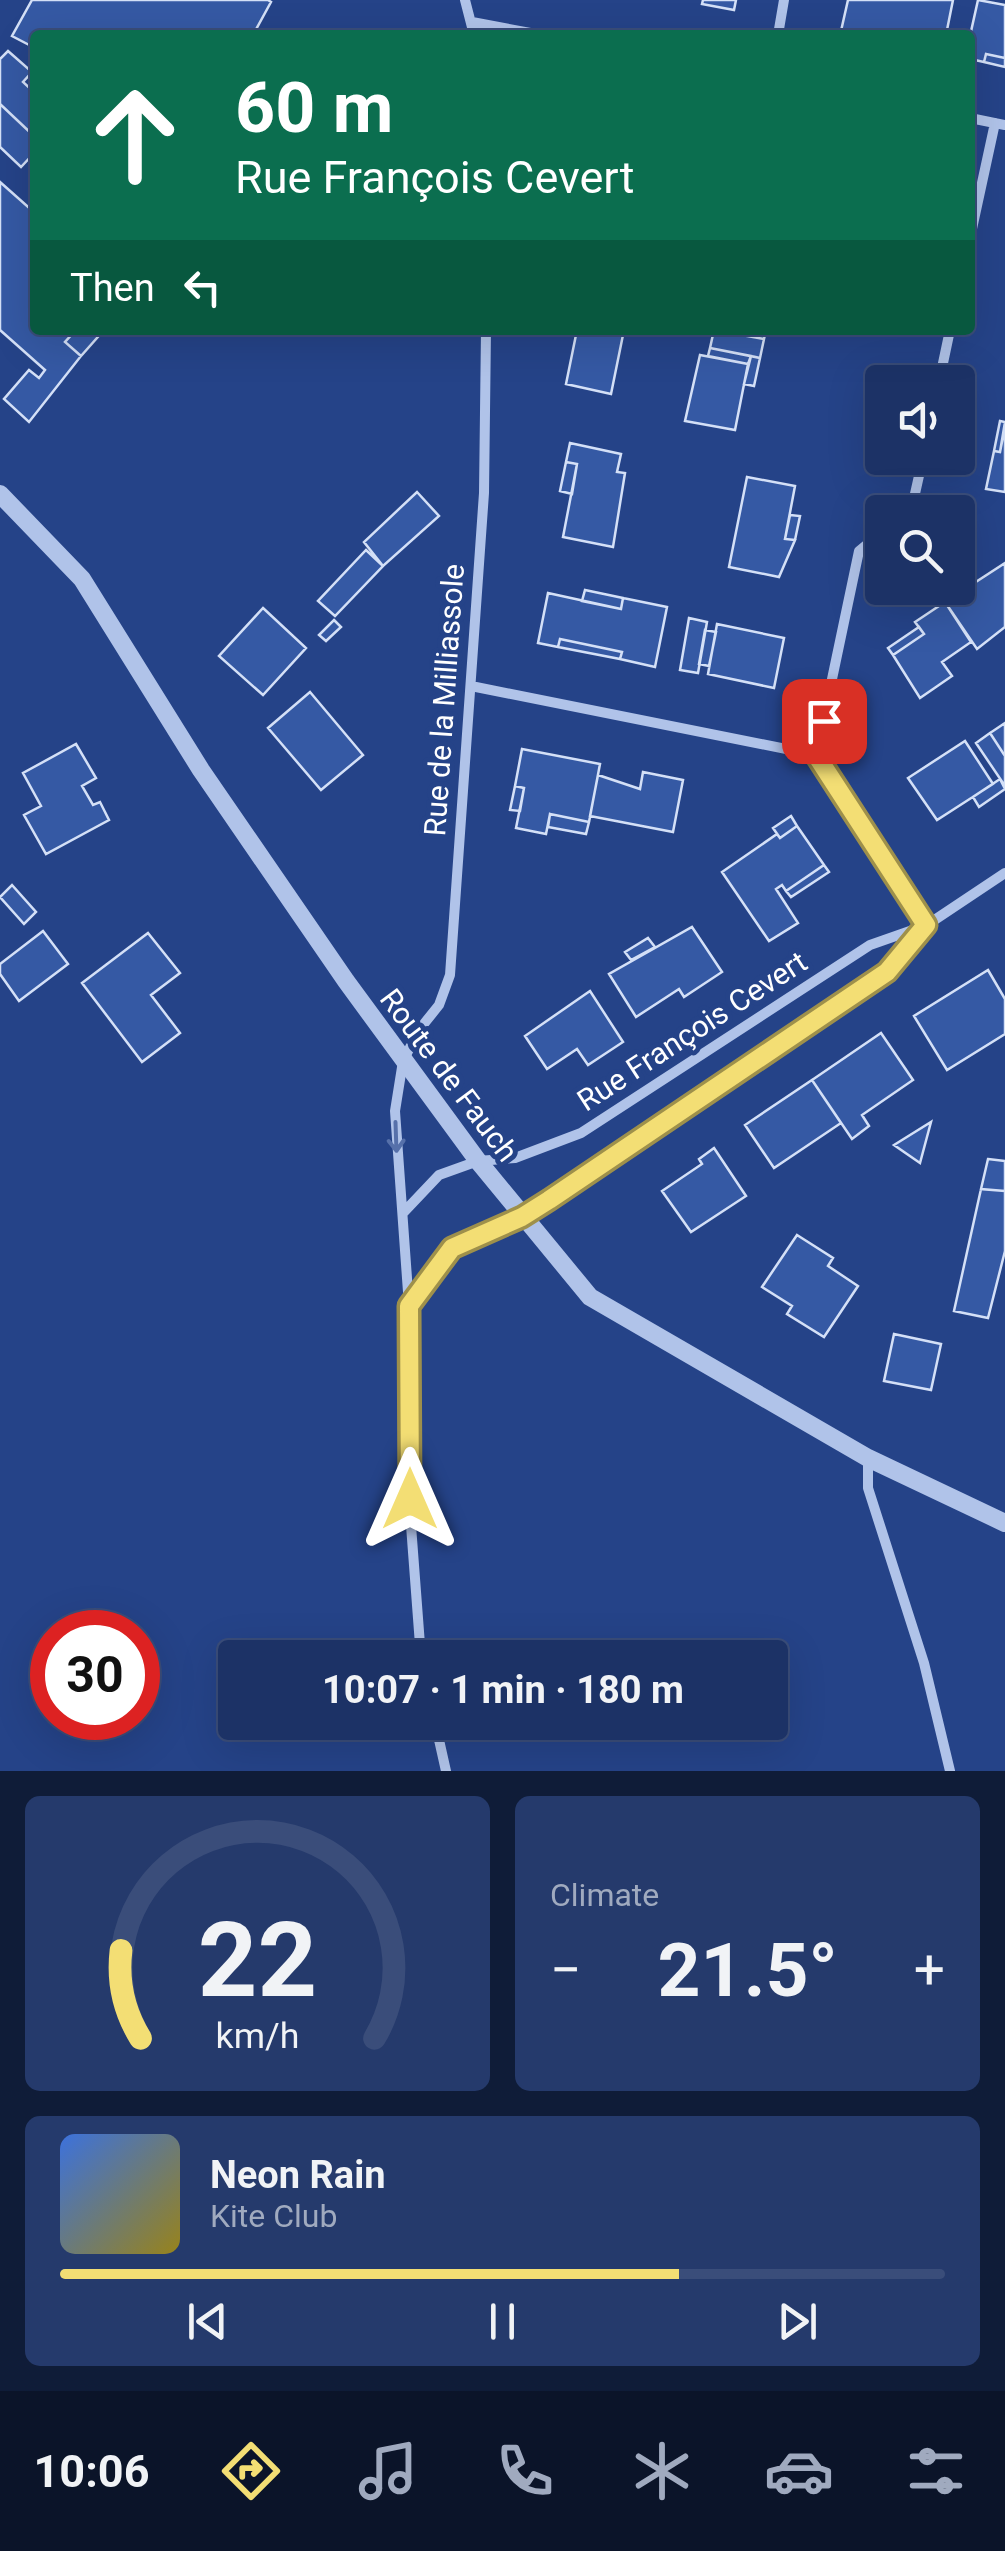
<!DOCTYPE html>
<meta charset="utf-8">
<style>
:root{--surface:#1c3266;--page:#253a6c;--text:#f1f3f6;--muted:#a0aabf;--line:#3a4d7a;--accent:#f3de74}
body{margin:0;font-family:Roboto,sans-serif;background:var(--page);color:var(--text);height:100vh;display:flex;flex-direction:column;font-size:38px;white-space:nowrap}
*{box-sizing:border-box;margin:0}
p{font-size:32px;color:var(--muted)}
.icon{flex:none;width:55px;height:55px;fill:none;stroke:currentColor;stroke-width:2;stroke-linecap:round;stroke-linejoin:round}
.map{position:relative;height:1771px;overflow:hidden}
.details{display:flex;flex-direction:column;gap:25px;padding:25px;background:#0f1c38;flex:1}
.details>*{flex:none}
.banner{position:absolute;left:30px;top:30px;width:945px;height:305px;border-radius:10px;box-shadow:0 10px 40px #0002,0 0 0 2px var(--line);background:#0b6e4f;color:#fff;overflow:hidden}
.fabs{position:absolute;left:865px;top:365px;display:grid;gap:20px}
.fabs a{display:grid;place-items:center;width:110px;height:110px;border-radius:10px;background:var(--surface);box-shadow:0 10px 40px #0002,0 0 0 2px var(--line);font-size:50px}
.speed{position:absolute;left:30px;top:1610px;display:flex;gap:20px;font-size:50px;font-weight:700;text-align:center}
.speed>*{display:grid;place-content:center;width:130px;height:130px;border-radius:50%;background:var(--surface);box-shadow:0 10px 40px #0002,0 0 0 2px var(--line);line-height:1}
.speed .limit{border:15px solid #d22;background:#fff;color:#111}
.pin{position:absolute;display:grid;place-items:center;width:85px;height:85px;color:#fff;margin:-42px;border-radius:20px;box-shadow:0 5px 15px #0006}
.me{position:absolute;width:110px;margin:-55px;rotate:0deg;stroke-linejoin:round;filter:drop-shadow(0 0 8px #0008)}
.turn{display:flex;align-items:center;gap:35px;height:210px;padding:0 40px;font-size:45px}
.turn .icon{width:130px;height:130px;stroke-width:2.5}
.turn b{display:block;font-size:70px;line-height:85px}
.then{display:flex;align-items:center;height:95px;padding:0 40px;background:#0003;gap:20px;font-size:38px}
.big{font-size:75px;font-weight:700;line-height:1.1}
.details .tile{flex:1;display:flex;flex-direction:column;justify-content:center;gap:15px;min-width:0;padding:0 35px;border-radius:15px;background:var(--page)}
.details .dial{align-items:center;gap:0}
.dial svg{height:260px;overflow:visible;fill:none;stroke:var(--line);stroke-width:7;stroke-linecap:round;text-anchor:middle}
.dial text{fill:var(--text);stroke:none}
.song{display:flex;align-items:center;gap:30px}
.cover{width:120px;height:120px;border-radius:15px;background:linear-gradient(135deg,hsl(220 70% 55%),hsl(50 70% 35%))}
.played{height:10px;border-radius:5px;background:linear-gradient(90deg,var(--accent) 70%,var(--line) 70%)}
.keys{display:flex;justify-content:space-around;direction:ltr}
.heat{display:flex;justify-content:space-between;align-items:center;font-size:55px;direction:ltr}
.details .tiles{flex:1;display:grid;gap:25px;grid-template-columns:1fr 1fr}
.tile:last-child{grid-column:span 2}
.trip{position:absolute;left:218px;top:1640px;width:570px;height:100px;border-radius:10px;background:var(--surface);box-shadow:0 10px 40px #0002,0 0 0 2px var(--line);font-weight:700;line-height:100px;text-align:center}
.tabs{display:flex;height:160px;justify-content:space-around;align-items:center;background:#0b1429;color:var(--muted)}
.tabs .icon{width:70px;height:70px}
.tabs .active{color:var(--accent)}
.tabs b{font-size:45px;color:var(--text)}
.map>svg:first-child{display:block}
.building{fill:#3559a4;stroke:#d4e0f7;stroke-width:2.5}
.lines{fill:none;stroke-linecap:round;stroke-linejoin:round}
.minor{stroke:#b0c3e9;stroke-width:10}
.tertiary{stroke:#b0c3e9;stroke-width:18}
.oneway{stroke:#5670aa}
.route-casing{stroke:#9e904b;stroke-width:25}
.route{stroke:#f3de74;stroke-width:18}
.labels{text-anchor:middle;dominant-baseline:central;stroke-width:10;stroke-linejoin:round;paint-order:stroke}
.street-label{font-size:30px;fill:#fff;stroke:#254388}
</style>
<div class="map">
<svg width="1005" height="1771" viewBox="0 0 1005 1771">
<rect width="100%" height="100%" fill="#254388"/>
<path class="building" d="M 32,0 L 268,0 L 271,2 L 253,35 L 163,35 L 153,30 L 150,35 L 35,35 L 35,48 L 12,36 Z
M 703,0 L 736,0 L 734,10 L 702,4 Z
M 848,0 L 953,0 L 946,35 L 862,35 L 841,31 Z
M 978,0 L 1005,5 L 1005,58 L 986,54 L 984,62 L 970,59 L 970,36 Z
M 8,51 L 32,72 L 23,82 L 35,93 L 35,137 L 0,104 L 0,59 Z
M 986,54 L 1005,58 L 1005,67 L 984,62 Z
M 0,104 L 35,137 L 35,152 L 21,167 L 0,147 Z
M 0,182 L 35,213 L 35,330 L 76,330 L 65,342 L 81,356 L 29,422 L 4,399 L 29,370 L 39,378 L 45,370 L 0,330 Z
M 76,330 L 104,330 L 81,356 L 65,342 Z
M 577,330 L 624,330 L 611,394 L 566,384 Z
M 714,330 L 764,339 L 760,358 L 710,348 Z
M 715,330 L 766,330 L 764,339 Z
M 710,348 L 751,356 L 748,364 L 708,356 Z
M 700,355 L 748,364 L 735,430 L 685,421 Z
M 751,356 L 760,358 L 754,386 L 744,384 Z
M 1000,421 L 1005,422 L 1000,452 L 994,451 Z
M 1005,427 L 1005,492 L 986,489 L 994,451 L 1000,452 Z
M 570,443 L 621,454 L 617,472 L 625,473 L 613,547 L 563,537 L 577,464 L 566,462 Z
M 566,462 L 577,464 L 572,494 L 560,491 Z
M 747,477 L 795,486 L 785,539 L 795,540 L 779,577 L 729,567 Z
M 417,492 L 439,516 L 383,566 L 364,542 Z
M 790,515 L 800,516 L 795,540 L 785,539 Z
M 366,550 L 383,566 L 335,616 L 318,601 Z
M 1005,563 L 1005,627 L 977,649 L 945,602 Z
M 585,590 L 623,598 L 621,609 L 582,601 Z
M 548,593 L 621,609 L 623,598 L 667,607 L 655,667 L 620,659 L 622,652 L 560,639 L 558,647 L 538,643 Z
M 945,602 L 971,642 L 942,662 L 952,676 L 920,698 L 893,655 L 924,634 L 915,622 Z
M 263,608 L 306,648 L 263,695 L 219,656 Z
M 689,618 L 707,622 L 698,673 L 680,670 Z
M 334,620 L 341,627 L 326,641 L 319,635 Z
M 717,624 L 784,638 L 774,688 L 708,674 Z
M 919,627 L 924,634 L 893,655 L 888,648 Z
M 705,630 L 716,632 L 709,666 L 699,664 Z
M 560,639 L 622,652 L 620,659 L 558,647 Z
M 310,692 L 363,755 L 321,790 L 268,728 Z
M 1005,723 L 1005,756 L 990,733 Z
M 990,733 L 1005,756 L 1005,786 L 976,743 Z
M 965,741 L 993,784 L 937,820 L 908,778 Z
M 76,744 L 96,778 L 82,786 L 93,805 L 100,802 L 109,820 L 46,854 L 24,815 L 41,806 L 23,773 Z
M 522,749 L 600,764 L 589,822 L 550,814 L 546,834 L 516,828 L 524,788 L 515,786 Z
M 643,772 L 683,780 L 673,832 L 590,816 L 598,775 L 640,789 Z
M 1000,779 L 1005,789 L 979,807 L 973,797 Z
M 515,786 L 524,788 L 520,811 L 510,810 Z
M 550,814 L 589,822 L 586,834 L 548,827 Z
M 791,816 L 797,826 L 780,838 L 773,828 Z
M 797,826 L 824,865 L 786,891 L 782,885 L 776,889 L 798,923 L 769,941 L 722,872 L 777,834 L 780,838 Z
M 824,865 L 829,872 L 791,897 L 786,891 Z
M 12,885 L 36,912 L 24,924 L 0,897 Z
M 692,927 L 722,972 L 684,997 L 679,989 L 636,1017 L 609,974 Z
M 43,931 L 68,964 L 19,1001 L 0,974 L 0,964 Z
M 148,933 L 180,973 L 151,995 L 180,1033 L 142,1062 L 82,983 Z
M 648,938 L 655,947 L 631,960 L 625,952 Z
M 988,970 L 1005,999 L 1005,1034 L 947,1070 L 914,1016 Z
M 590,991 L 623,1042 L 588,1065 L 577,1049 L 547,1069 L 525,1036 Z
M 881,1033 L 913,1080 L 862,1115 L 869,1126 L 852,1139 L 812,1080 Z
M 812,1080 L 841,1123 L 774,1168 L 745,1125 Z
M 931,1122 L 920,1163 L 894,1145 Z
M 714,1148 L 746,1196 L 691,1232 L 662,1191 L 702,1164 L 699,1159 Z
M 988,1159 L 1005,1161 L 1005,1191 L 981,1189 Z
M 981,1189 L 1005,1191 L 1005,1251 L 988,1318 L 954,1311 Z
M 797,1235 L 833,1258 L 828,1266 L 858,1286 L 824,1337 L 787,1314 L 792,1306 L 762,1287 Z
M 894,1334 L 941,1344 L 931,1390 L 884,1381 Z"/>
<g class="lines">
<path class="minor" d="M 465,0 L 474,35
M 472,22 L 541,35
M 778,35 L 784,0
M 970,118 L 1005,125
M 970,238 L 995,123
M 939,382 L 950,330
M 906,512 L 912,507 L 923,458
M 882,532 L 859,551 L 816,755 L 927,925
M 471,686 L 816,755
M 403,1213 L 439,1175 L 478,1161 L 515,1158 L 581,1133 L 870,945 L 927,925 L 1005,873
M 410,1305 L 453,1248 L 522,1217 L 887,972 L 926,926
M 868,1458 L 868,1488 L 924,1663 L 950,1771
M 421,1658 L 409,1499 L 409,1306 L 395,1111 L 403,1061 L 419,1030 L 439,1005 L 450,975 L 484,493 L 486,330
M 435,1722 L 446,1771"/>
<path class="tertiary" d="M 0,494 L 82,579 L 201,770 L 346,981 L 478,1161 L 590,1297 L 868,1458 L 1005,1523"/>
</g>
<defs><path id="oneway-shaft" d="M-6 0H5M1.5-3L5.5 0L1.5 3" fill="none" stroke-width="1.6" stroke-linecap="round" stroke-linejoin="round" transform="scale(2.5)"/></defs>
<use class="oneway" href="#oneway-shaft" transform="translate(396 1137) rotate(88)"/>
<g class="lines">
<g class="route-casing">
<path id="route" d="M 410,1499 L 409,1306 L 452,1248 L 522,1217 L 549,1200 L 887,972 L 926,925 L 816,755 L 824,721"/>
</g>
<use href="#route" class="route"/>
</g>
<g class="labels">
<g class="street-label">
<text transform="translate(444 700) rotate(-86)">Rue de la Milliassole</text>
<text transform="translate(692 1031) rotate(-33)">Rue François Cevert</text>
<text transform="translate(449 1075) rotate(53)">Route de Fauch</text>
</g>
</g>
</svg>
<div class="fabs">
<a><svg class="icon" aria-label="sound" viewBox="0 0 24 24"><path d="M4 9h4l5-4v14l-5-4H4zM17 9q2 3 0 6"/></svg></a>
<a><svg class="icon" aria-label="search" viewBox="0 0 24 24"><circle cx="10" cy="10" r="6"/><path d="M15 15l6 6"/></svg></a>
</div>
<div class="speed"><div class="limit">30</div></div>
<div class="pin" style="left:824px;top:721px;background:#d93025"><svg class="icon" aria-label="arrive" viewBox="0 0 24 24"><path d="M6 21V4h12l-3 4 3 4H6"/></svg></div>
<svg class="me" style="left:410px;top:1499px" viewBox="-20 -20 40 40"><path d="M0-17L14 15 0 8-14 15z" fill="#f3de74" stroke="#fff" stroke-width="4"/></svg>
<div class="trip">10:07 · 1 min · 180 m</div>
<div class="banner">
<div class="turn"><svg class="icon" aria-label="ahead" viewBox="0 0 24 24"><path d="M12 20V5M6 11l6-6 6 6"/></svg><div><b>60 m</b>Rue François Cevert</div></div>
<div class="then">Then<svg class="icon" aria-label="left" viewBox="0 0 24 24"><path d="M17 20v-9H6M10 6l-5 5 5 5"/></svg></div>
</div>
</div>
<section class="details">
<div class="tiles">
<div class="tile dial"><svg viewBox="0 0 100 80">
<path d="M14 69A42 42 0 1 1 86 69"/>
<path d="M14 69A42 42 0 0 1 8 42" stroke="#f3de74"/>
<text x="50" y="56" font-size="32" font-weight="700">22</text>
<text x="50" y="72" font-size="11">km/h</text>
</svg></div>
<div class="tile"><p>Climate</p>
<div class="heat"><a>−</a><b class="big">21.5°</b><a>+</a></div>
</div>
<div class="tile">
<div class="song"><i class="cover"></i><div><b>Neon Rain</b><p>Kite Club</p></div></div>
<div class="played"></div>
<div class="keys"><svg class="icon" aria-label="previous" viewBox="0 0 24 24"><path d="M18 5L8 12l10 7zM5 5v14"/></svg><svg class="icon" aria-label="pause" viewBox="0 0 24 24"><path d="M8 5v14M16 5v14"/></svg><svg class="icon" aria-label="next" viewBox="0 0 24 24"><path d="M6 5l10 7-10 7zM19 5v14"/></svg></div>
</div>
</div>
</section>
<nav class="tabs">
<b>10:06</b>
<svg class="icon active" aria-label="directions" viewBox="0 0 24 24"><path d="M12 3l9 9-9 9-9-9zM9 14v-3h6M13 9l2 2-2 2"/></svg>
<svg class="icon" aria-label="music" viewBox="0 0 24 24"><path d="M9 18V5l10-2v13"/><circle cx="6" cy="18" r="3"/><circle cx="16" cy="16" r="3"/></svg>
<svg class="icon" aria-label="phone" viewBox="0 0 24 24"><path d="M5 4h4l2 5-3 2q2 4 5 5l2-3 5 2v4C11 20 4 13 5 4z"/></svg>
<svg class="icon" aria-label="climate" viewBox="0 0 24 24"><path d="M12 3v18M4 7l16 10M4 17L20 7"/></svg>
<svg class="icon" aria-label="car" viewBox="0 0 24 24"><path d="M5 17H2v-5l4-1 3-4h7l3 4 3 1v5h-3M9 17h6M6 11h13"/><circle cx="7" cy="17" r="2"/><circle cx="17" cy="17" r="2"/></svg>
<svg class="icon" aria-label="filters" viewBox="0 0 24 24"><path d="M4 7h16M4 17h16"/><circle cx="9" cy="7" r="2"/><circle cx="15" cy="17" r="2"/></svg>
</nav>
